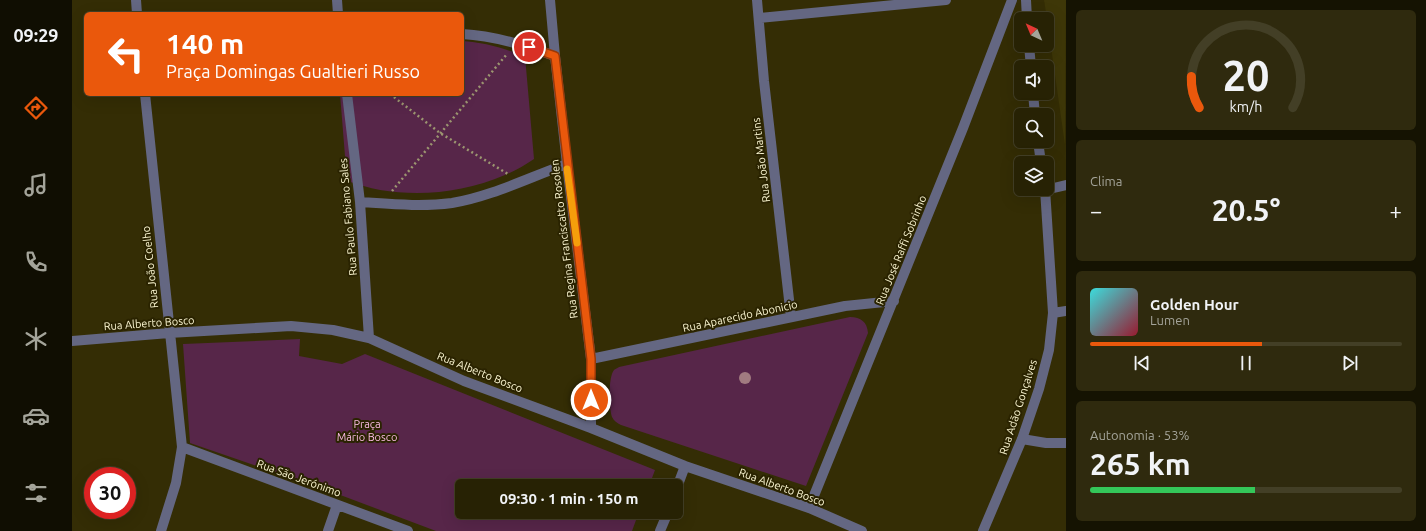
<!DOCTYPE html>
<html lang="pt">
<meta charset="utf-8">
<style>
:root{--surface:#272204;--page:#2f2a0e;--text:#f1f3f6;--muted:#a4a49a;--line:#433f26;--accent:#ea580c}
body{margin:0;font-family:Ubuntu,sans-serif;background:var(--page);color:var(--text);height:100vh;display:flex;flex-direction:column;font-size:15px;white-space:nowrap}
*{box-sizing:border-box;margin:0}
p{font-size:13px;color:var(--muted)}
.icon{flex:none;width:22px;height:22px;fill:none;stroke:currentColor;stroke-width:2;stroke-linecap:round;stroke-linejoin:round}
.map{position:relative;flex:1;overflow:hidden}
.side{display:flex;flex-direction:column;gap:10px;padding:10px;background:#151302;width:360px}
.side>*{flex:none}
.guide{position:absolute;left:12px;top:12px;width:380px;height:84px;border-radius:6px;box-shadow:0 4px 16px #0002,0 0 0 1px var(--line);background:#ea580c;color:#fff;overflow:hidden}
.needle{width:26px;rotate:316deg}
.fabs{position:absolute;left:942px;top:12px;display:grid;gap:8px}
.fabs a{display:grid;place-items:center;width:40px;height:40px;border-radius:6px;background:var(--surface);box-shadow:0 4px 16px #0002,0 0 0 1px var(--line);font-size:20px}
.speed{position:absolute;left:12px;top:467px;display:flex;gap:8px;font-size:20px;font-weight:700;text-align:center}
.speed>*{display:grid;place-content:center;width:52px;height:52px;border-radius:50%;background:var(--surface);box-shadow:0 4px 16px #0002,0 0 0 1px var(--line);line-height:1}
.speed .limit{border:6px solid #d22;background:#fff;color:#111}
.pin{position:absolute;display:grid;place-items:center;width:34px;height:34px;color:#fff;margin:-17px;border:2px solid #fff;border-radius:50%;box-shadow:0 1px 4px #0007}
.me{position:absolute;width:44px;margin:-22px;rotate:0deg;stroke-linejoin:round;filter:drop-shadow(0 0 3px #0008)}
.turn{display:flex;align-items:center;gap:14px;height:84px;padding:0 16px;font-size:18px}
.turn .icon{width:52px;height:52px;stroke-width:2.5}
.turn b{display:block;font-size:28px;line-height:34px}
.big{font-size:30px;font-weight:700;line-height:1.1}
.side .widget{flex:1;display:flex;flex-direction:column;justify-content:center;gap:6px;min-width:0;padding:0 14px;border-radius:6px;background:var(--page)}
.side .dial{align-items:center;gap:0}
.dial svg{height:104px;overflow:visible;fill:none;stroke:var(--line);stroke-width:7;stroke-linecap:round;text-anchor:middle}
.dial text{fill:var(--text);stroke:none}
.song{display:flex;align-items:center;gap:12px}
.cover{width:48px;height:48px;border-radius:6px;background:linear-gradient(135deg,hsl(180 70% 55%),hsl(350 70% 35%))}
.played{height:4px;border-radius:2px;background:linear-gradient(90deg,var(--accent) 55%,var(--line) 55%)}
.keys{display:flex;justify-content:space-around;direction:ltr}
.heat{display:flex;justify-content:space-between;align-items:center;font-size:22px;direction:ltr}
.charge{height:6px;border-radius:3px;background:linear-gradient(90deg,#34c759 53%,var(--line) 0)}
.trip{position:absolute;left:383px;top:479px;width:228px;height:40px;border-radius:6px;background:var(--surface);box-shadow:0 4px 16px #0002,0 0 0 1px var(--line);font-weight:700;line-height:40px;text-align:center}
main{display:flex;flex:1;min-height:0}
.tabs{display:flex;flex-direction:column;width:72px;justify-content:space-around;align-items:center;background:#100e02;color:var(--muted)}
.tabs .icon{width:28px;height:28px}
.tabs .active{color:var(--accent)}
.tabs b{font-size:18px;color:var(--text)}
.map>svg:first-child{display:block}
.built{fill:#3e3708}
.green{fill:#572649}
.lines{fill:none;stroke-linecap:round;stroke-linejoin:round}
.path{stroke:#9c9670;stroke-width:2.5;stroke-dasharray:2 3;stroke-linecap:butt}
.minor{stroke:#646782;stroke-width:10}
.tree{fill:#a17b80}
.route-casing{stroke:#983908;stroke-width:10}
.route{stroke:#ea580c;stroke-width:7}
.slow{stroke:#f59e0b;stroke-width:7}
.labels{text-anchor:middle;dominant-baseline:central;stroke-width:4;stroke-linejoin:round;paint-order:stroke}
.street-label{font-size:11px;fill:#fcf7d2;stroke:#2a2300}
.park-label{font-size:11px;fill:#fabbe4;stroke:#2a2300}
</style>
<main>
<nav class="tabs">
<b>09:29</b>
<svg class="icon active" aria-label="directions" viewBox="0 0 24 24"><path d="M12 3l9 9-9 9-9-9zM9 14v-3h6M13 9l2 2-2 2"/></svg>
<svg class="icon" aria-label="music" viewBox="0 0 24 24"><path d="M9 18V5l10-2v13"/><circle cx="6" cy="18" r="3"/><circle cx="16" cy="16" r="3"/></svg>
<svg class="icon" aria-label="phone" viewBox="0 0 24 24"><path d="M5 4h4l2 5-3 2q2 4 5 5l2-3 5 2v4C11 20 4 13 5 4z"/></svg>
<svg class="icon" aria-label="climate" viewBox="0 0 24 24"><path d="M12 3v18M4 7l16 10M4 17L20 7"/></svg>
<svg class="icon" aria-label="car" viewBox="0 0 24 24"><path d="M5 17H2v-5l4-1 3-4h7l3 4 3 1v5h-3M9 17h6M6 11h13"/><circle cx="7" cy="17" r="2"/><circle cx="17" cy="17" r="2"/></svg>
<svg class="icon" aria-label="filters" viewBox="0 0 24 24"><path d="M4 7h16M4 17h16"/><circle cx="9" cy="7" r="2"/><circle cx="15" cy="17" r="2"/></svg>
</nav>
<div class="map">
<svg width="994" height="531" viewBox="0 0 994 531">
<rect width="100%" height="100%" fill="#342d05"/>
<path class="built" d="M 972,0 L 994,0 L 993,145 L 975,19 Z"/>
<path class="green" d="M 390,41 C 412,42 433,49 453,56 L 462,159 C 453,165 443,171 433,175 C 393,192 350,197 308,190 C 297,188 286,184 275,181 L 268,94 L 390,94 Z
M 778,317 C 789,317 795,322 796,333 L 734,486 L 549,425 C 545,423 542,421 540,417 C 537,409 536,377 542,370 C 542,370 547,367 547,367 Z
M 228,339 L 227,356 L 270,364 L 293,354 L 583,470 L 577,486 L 390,486 L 390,512 L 567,512 L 560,531 L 364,531 L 263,493 L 118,443 L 111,344 Z"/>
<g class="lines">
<path class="path" d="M 318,94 L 368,133 L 436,174
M 320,191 L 435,54"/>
<path class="minor" d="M 64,0 L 65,14
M 265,0 L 266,14
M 478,0 L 483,56 L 495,164 L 519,359 L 519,428
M 685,0 L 692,81 L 719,317
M 954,0 L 955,19
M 687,18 L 874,0
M 390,34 C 423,36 452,45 483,56
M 957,45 L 959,67
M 961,93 L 963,115
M 73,94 L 110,447 L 104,483 L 89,531
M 275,94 L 288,202 L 297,338
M 966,141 L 969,163
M 973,190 L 994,185
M 288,202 C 319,204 349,207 380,203 C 418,197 458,177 495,164
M 981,313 L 994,311
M 0,341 L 97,333 L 219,326 L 261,330 L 297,338 L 392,381 L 519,428 L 613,466 L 737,508 L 790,531
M 519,359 L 773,306 L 822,301
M 950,439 L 974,443 L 994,443
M 110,447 L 336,531
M 604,490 L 613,466
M 737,508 L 891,128 L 940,0
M 256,531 L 265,505
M 588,531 L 596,512
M 911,531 L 950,439 L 967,389 L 977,350 L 981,313 L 973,189"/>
</g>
<circle class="tree" cx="673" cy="378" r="6"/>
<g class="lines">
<g class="route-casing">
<path id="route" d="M 457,47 L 483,56 L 519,359 L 519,400"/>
</g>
<use href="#route" class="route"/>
<path class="slow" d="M 495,169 L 505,243"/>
</g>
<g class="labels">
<g class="street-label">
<text transform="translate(689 160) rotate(-97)">Rua João Martins</text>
<text transform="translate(276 217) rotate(-95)">Rua Paulo Fabiano Sales</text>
<text transform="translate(492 239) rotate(-97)">Rua Regina Franciscatto Rosolen</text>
<text transform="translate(829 250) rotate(-68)">Rua José Raffi Sobrinho</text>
<text transform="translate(78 267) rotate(-96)">Rua João Coelho</text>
<text transform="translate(668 316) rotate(-12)">Rua Aparecido Abonicio</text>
<text transform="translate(77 323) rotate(-4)">Rua Alberto Bosco</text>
<text transform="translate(408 372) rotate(22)">Rua Alberto Bosco</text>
<text transform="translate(946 407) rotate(-72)">Rua Adão Gonçalves</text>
<text transform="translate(227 478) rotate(20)">Rua São Jerónimo</text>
<text transform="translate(710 487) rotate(20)">Rua Alberto Bosco</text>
</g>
<g class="park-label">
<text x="295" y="424">Praça<tspan x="295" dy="13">Mário Bosco</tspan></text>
</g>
</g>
</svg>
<div class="fabs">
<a><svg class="needle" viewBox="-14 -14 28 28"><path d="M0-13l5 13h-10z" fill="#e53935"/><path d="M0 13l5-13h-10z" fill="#a4a49a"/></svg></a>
<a><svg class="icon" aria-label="sound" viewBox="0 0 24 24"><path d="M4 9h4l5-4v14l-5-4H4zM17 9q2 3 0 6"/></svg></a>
<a><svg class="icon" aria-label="search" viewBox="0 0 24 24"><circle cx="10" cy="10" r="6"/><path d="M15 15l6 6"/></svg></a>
<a><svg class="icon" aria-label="layers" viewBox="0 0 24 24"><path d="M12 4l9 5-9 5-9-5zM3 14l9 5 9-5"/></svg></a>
</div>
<div class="speed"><div class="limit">30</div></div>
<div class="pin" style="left:457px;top:47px;background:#d93025"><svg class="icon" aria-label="arrive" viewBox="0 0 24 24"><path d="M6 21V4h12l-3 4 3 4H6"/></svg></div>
<svg class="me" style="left:519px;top:400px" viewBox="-20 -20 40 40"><circle r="17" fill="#ea580c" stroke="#fff" stroke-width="3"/><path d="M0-11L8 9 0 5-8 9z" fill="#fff"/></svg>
<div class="trip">09:30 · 1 min · 150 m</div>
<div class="guide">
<div class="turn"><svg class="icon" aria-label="left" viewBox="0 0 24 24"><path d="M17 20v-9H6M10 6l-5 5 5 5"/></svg><div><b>140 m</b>Praça Domingas Gualtieri Russo</div></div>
</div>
</div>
<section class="side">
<div class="widget dial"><svg viewBox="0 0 100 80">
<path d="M14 69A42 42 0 1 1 86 69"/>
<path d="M14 69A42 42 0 0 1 8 45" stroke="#ea580c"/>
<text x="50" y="56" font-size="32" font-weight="700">20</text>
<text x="50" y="72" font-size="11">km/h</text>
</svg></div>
<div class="widget"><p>Clima</p>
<div class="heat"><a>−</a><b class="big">20.5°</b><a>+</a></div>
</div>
<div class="widget">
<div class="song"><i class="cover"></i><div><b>Golden Hour</b><p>Lumen</p></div></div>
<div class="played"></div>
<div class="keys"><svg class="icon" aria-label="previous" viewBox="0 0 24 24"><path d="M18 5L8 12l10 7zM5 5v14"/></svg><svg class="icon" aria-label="pause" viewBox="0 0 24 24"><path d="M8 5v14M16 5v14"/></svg><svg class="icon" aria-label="next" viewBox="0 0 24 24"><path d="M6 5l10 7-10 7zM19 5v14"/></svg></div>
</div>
<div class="widget"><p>Autonomia · 53%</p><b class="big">265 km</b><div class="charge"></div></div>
</section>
</main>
